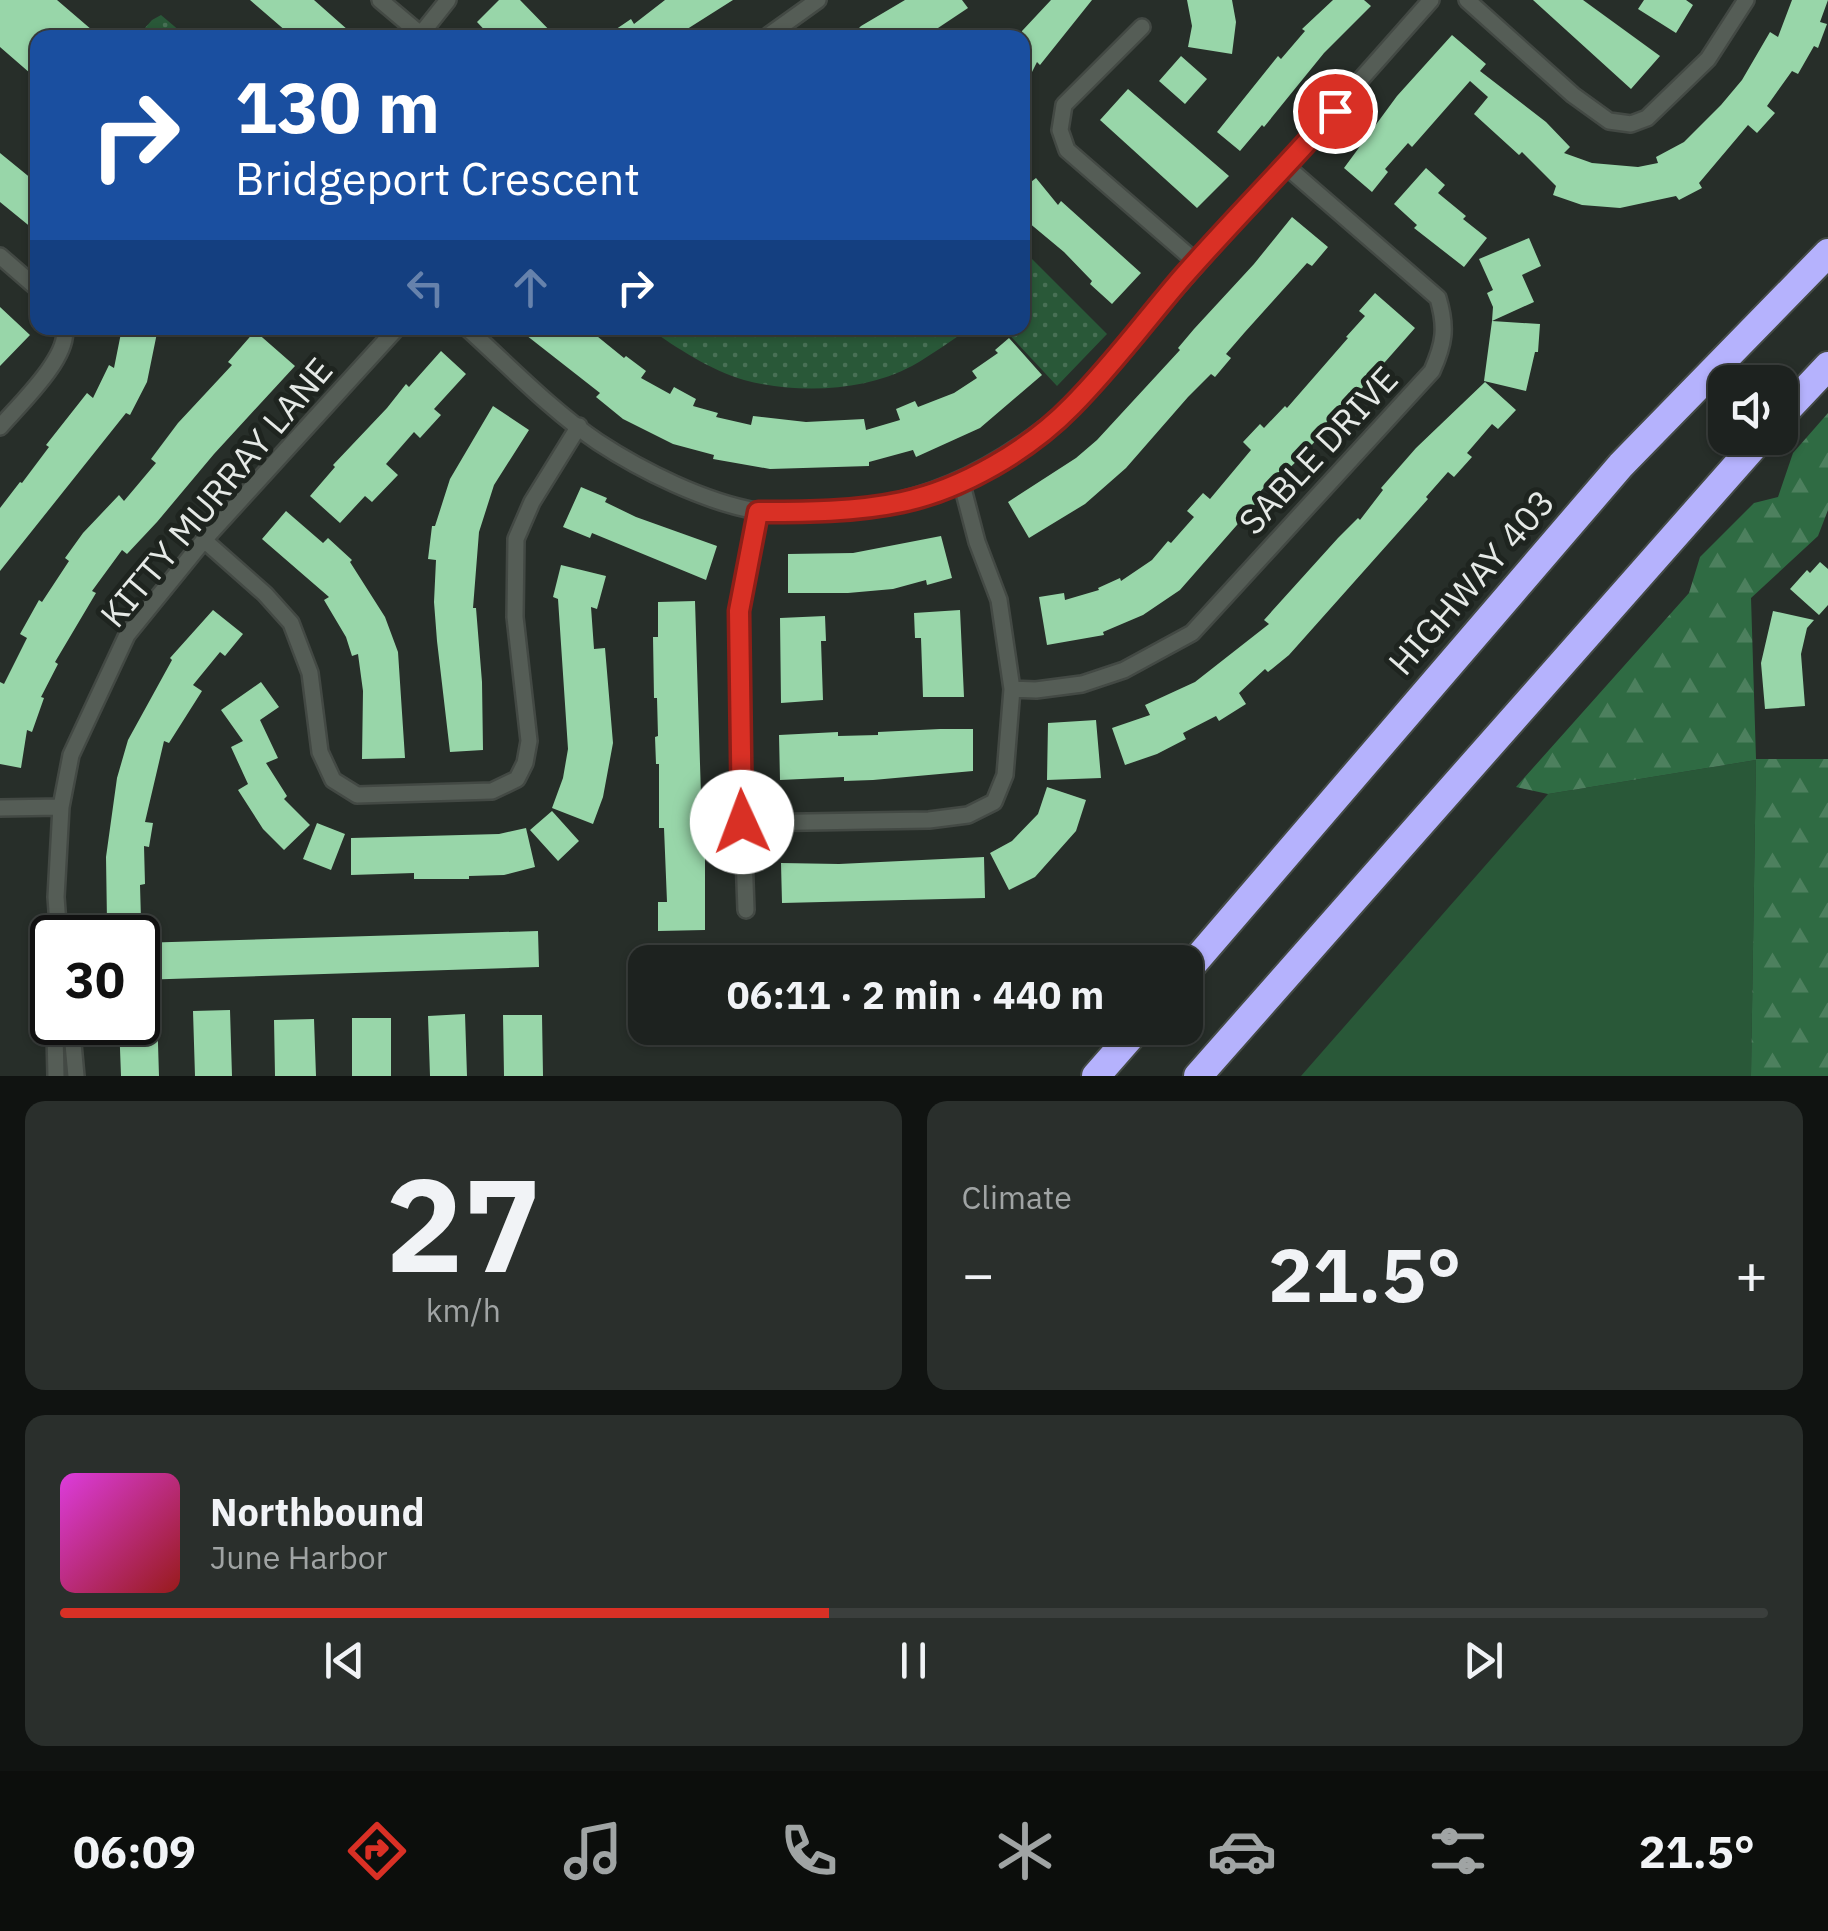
<!DOCTYPE html>
<meta charset="utf-8">
<style>
:root{--surface:#1d221f;--page:#2a2f2c;--text:#f1f3f6;--muted:#a0a4a4;--line:#3b3f3d;--accent:#d93025}
body{margin:0;font-family:"IBM Plex Sans",sans-serif;background:var(--page);color:var(--text);height:100vh;display:flex;flex-direction:column;font-size:38px;white-space:nowrap}
*{box-sizing:border-box;margin:0}
p{font-size:32px;color:var(--muted)}
.icon{flex:none;width:55px;height:55px;fill:none;stroke:currentColor;stroke-width:2;stroke-linecap:round;stroke-linejoin:round}
.map{position:relative;height:1076px;overflow:hidden}
.sheet{display:flex;flex-direction:column;gap:25px;padding:25px;background:#101311;flex:1}
.sheet>*{flex:none}
.top-card{position:absolute;left:30px;top:30px;width:1000px;height:305px;border-radius:20px;box-shadow:0 2px 8px #0004,0 0 0 2px var(--line);background:#1a4fa0;color:#fff;overflow:hidden}
.fabs{position:absolute;left:1708px;top:365px;display:grid;gap:20px}
.fabs a{display:grid;place-items:center;width:90px;height:90px;border-radius:20px;background:var(--surface);box-shadow:0 2px 8px #0004,0 0 0 2px var(--line);font-size:50px}
.speed{position:absolute;left:30px;top:915px;display:flex;gap:20px;font-size:50px;font-weight:700;text-align:center}
.speed>*{display:grid;place-content:center;width:130px;height:130px;border-radius:50%;background:var(--surface);box-shadow:0 2px 8px #0004,0 0 0 2px var(--line);line-height:1}
.speed .limit{border:5px solid #111;border-radius:15px;background:#fff;color:#111}
.pin{position:absolute;display:grid;place-items:center;width:85px;height:85px;color:#fff;margin:-42px;border:5px solid #fff;border-radius:50%;box-shadow:0 2px 10px #0007}
.me{position:absolute;width:110px;margin:-55px;rotate:358deg;stroke-linejoin:round;filter:drop-shadow(0 0 8px #0008)}
.turn{display:flex;align-items:center;gap:35px;height:210px;padding:0 40px;font-size:45px}
.turn .icon{width:130px;height:130px;stroke-width:2.5}
.turn b{display:block;font-size:70px;line-height:85px}
.lanes{display:flex;align-items:center;height:95px;padding:0 40px;background:#0003;justify-content:center;gap:50px;direction:ltr}
.lanes .off{opacity:.35}
.big{font-size:75px;font-weight:800;line-height:1.1}
.sheet .widget{flex:1;display:flex;flex-direction:column;justify-content:center;gap:15px;min-width:0;padding:0 35px;border-radius:20px;background:var(--page)}
.sheet .dial{align-items:center;gap:0}
.dial b{font-size:130px;line-height:1}
.song{display:flex;align-items:center;gap:30px}
.cover{width:120px;height:120px;border-radius:15px;background:linear-gradient(135deg,hsl(300 70% 55%),hsl(0 70% 35%))}
.played{height:10px;border-radius:5px;background:linear-gradient(90deg,var(--accent) 45%,var(--line) 45%)}
.keys{display:flex;justify-content:space-around;direction:ltr}
.heat{display:flex;justify-content:space-between;align-items:center;font-size:55px;direction:ltr}
.sheet .tiles{flex:1;display:grid;gap:25px;grid-template-columns:1fr 1fr}
.widget:last-child{grid-column:span 2}
.trip{position:absolute;left:628px;top:945px;width:575px;height:100px;border-radius:20px;background:var(--surface);box-shadow:0 2px 8px #0004,0 0 0 2px var(--line);font-weight:800;line-height:100px;text-align:center}
.tab-bar{display:flex;height:160px;justify-content:space-around;align-items:center;background:#0c0e0c;color:var(--muted)}
.tab-bar .icon{width:70px;height:70px}
.tab-bar .current{color:var(--accent)}
.tab-bar b{font-size:45px;color:var(--text)}
.map>svg:first-child{display:block}
.grass{fill:#295838}
.forest{fill:url(#forest-firs)}
.park{fill:url(#park-dots)}
.building{fill:#98d6a9}
.lines{fill:none;stroke-linecap:round;stroke-linejoin:round}
.minor-casing{stroke:#434944;stroke-width:20}
.motorway-casing{stroke:#434944;stroke-width:32}
.minor{stroke:#555d56;stroke-width:15}
.motorway{stroke:#b5b2fd;stroke-width:28}
.route-casing{stroke:#8d1f18;stroke-width:25}
.route{stroke:#d93025;stroke-width:18}
.labels{text-anchor:middle;dominant-baseline:central;stroke-width:10;stroke-linejoin:round;paint-order:stroke}
.street-label{font-size:35px;fill:#e5e9e6;stroke:#1e241f}
</style>
<div class="map">
<svg width="1828" height="1076" viewBox="0 0 1828 1076">
<defs>
<pattern id="forest-firs" width="22" height="20" patternUnits="userSpaceOnUse" patternTransform="scale(2.5)"><rect width="22" height="20" fill="#2f6b43"/><path d="M5 1l3.5 6h-7zM16 11l3.5 6h-7z" fill="#4d805e"/></pattern>
<pattern id="park-dots" width="8" height="8" patternUnits="userSpaceOnUse" patternTransform="scale(2.5)"><rect width="8" height="8" fill="#295838"/><path d="M2 2h.1M6 6h.1" fill="none" stroke="#487055" stroke-width="1.8" stroke-linecap="round"/></pattern>
</defs>
<rect width="100%" height="100%" fill="#272e29"/>
<path class="grass" d="M 1756,760 L 1751,1076 L 1301,1076 L 1548,794 Z"/>
<path class="forest" d="M 1828,413 L 1828,510 L 1818,536 L 1751,598 L 1756,759 L 1828,759 L 1828,1076 L 1751,1076 L 1756,760 L 1548,794 L 1516,787 L 1689,593 L 1700,557 L 1754,503 L 1778,497 L 1793,453 Z"/>
<path class="park" d="M 161,15 L 187,37 L 137,37 L 152,20 Z
M 1023,250 L 1107,334 L 1057,386 L 1003,328 L 1022,328 Z
M 648,328 L 971,328 C 951,340 932,355 912,366 C 863,392 797,394 744,380 C 710,370 677,348 648,328 Z"/>
<path class="building" d="M 0,0 L 57,0 L 92,30 L 85,38 L 38,38 L 38,80 L 0,47 Z
M 250,0 L 314,0 L 357,38 L 294,38 Z
M 499,0 L 520,0 L 557,38 L 492,38 L 477,22 Z
M 665,0 L 733,0 L 673,38 L 603,38 L 631,19 L 634,24 Z
M 905,0 L 962,0 L 968,8 L 923,38 L 849,38 L 861,26 Z
M 1051,0 L 1092,0 L 1040,65 L 1037,62 L 1022,92 L 1022,31 Z
M 1187,0 L 1232,0 L 1236,22 L 1232,54 L 1188,47 L 1192,26 Z
M 1333,0 L 1364,0 L 1371,6 L 1324,53 L 1264,127 L 1262,125 L 1240,151 L 1217,132 L 1278,56 L 1281,59 L 1305,31 L 1302,29 Z
M 1533,0 L 1583,0 L 1660,56 L 1631,89 Z
M 1644,0 L 1686,0 L 1693,5 L 1676,33 L 1638,9 Z
M 1792,0 L 1828,0 L 1820,22 L 1827,24 L 1818,48 L 1814,46 L 1798,74 L 1792,71 L 1767,106 L 1775,113 L 1757,133 L 1748,125 L 1699,183 L 1702,188 L 1679,200 L 1676,196 L 1620,208 L 1582,205 L 1553,195 L 1556,186 L 1522,152 L 1519,155 L 1474,114 L 1488,97 L 1470,81 L 1412,147 L 1408,143 L 1385,169 L 1388,172 L 1372,192 L 1344,168 L 1397,96 L 1452,35 L 1486,64 L 1480,71 L 1546,122 L 1570,147 L 1564,153 L 1592,163 L 1638,167 L 1658,163 L 1656,157 L 1684,142 L 1721,105 L 1742,80 L 1770,32 L 1778,37 Z
M 1181,56 L 1207,79 L 1185,104 L 1159,81 Z
M 1128,89 L 1229,176 L 1197,208 L 1100,120 Z
M 0,153 L 38,184 L 38,233 L 0,202 Z
M 1426,168 L 1445,185 L 1438,193 L 1466,216 L 1463,219 L 1487,238 L 1464,267 L 1414,228 L 1417,225 L 1394,204 Z
M 1036,178 L 1058,205 L 1061,201 L 1141,273 L 1112,304 L 1090,284 L 1092,281 L 1064,252 L 1022,217 L 1022,189 Z
M 1292,217 L 1328,247 L 1312,266 L 1307,263 L 1245,332 L 1226,354 L 1231,358 L 1215,377 L 1211,374 L 1188,397 L 1126,468 L 1085,504 L 1029,538 L 1008,502 L 1076,458 L 1097,440 L 1180,350 L 1178,348 L 1194,329 L 1254,264 Z
M 1529,238 L 1541,266 L 1522,275 L 1534,302 L 1492,321 L 1493,307 L 1487,293 L 1493,290 L 1479,259 Z
M 1375,293 L 1415,328 L 1302,456 L 1279,478 L 1276,475 L 1254,498 L 1258,501 L 1180,590 L 1143,615 L 1103,632 L 1104,635 L 1047,645 L 1039,597 L 1064,593 L 1065,600 L 1099,590 L 1098,588 L 1120,578 L 1121,581 L 1152,560 L 1168,541 L 1171,543 L 1194,517 L 1187,511 L 1203,493 L 1210,499 L 1251,450 L 1243,442 L 1260,424 L 1264,428 L 1285,406 L 1287,408 L 1348,338 L 1346,337 L 1365,316 L 1359,311 Z
M 0,307 L 30,335 L 0,366 Z
M 1492,321 L 1540,324 L 1538,352 L 1535,352 L 1526,391 L 1484,381 Z
M 122,328 L 158,328 L 147,382 L 130,415 L 126,413 L 0,571 L 0,508 L 20,482 L 22,483 L 49,447 L 46,445 L 87,393 L 93,398 L 109,365 L 114,368 Z
M 517,328 L 587,328 L 624,358 L 626,356 L 646,371 L 641,378 L 670,394 L 674,387 L 696,399 L 693,406 L 718,413 L 716,417 L 751,425 L 753,416 L 806,422 L 864,419 L 866,430 L 900,420 L 896,409 L 915,401 L 918,407 L 954,393 L 977,378 L 972,371 L 998,353 L 995,350 L 1009,338 L 1042,375 L 980,428 L 916,457 L 913,450 L 869,462 L 869,466 L 770,469 L 713,459 L 714,455 L 673,444 L 623,419 L 596,397 L 600,393 Z
M 255,331 L 295,366 L 214,454 L 157,522 L 127,554 L 122,550 L 92,591 L 96,593 L 55,662 L 58,664 L 41,697 L 44,698 L 32,732 L 27,730 L 21,768 L 0,764 L 0,682 L 4,684 L 27,638 L 20,634 L 39,600 L 42,602 L 69,561 L 65,558 L 83,533 L 119,495 L 124,501 L 156,463 L 151,459 L 178,423 L 232,365 L 228,362 Z
M 441,351 L 466,374 L 434,409 L 441,415 L 420,438 L 414,432 L 386,464 L 398,475 L 372,502 L 365,496 L 340,523 L 310,496 L 335,467 L 333,465 L 387,408 L 406,384 L 409,387 Z
M 1485,382 L 1516,410 L 1498,429 L 1492,424 L 1467,453 L 1472,457 L 1454,477 L 1448,472 L 1426,497 L 1428,499 L 1289,655 L 1268,672 L 1265,669 L 1239,693 L 1246,704 L 1219,721 L 1216,716 L 1183,733 L 1186,739 L 1157,754 L 1125,765 L 1112,728 L 1150,715 L 1145,705 L 1195,682 L 1269,624 L 1264,620 L 1338,538 L 1358,518 L 1360,520 L 1383,490 L 1381,488 L 1416,448 Z
M 493,406 L 529,430 L 494,485 L 479,532 L 473,608 L 476,608 L 482,682 L 483,750 L 450,752 L 437,641 L 434,602 L 436,560 L 428,559 L 432,526 L 435,526 L 450,479 Z
M 581,487 L 607,498 L 605,502 L 636,517 L 717,546 L 706,580 L 592,533 L 590,538 L 563,527 Z
M 286,511 L 323,543 L 328,538 L 352,560 L 350,562 L 385,617 L 398,652 L 405,758 L 362,759 L 363,691 L 358,654 L 352,656 L 346,637 L 324,600 L 329,597 L 262,539 Z
M 941,536 L 952,578 L 927,585 L 926,580 L 893,589 L 848,593 L 788,593 L 788,554 L 853,553 Z
M 1820,562 L 1828,569 L 1828,605 L 1819,615 L 1790,589 L 1807,570 L 1810,573 Z
M 561,565 L 606,576 L 597,609 L 591,607 L 594,649 L 605,648 L 613,743 L 603,797 L 593,824 L 552,808 L 563,778 L 568,749 L 558,599 L 553,597 Z
M 695,601 L 701,796 L 696,797 L 696,835 L 705,834 L 705,930 L 658,931 L 658,902 L 667,902 L 664,828 L 659,828 L 659,764 L 656,764 L 655,737 L 658,736 L 657,698 L 654,698 L 653,637 L 658,637 L 658,602 Z
M 213,610 L 243,634 L 225,656 L 220,652 L 193,685 L 202,691 L 169,743 L 164,741 L 145,822 L 153,823 L 149,847 L 144,846 L 145,884 L 140,885 L 141,920 L 107,922 L 106,857 L 117,778 L 128,740 L 172,660 L 170,658 Z
M 960,610 L 964,697 L 923,697 L 921,638 L 915,638 L 914,613 Z
M 1773,611 L 1814,620 L 1807,628 L 1801,654 L 1805,706 L 1765,709 L 1761,663 Z
M 825,616 L 826,641 L 821,641 L 823,700 L 781,703 L 780,618 Z
M 261,682 L 279,707 L 260,720 L 278,758 L 266,763 L 287,796 L 284,799 L 310,825 L 284,850 L 263,829 L 238,790 L 248,784 L 231,747 L 243,741 L 221,710 Z
M 1096,720 L 1101,778 L 1047,780 L 1048,723 Z
M 940,729 L 973,729 L 973,771 L 873,780 L 844,781 L 844,777 L 780,780 L 779,735 L 838,732 L 838,736 L 878,735 L 878,732 Z
M 1047,787 L 1086,800 L 1076,831 L 1035,877 L 1009,890 L 990,853 L 1012,841 L 1038,814 Z
M 552,811 L 579,841 L 558,861 L 530,830 Z
M 317,823 L 345,834 L 331,870 L 303,859 Z
M 526,828 L 535,867 L 504,875 L 469,876 L 469,879 L 414,879 L 414,873 L 351,875 L 351,838 L 499,834 Z
M 984,857 L 985,898 L 782,903 L 781,863 L 839,864 Z
M 538,931 L 539,967 L 138,980 L 138,943 Z
M 230,1010 L 232,1076 L 195,1076 L 193,1011 Z
M 157,1011 L 159,1076 L 121,1076 L 119,1022 L 138,1022 L 138,1012 Z
M 465,1014 L 467,1076 L 430,1076 L 428,1016 Z
M 503,1015 L 542,1015 L 543,1076 L 504,1076 Z
M 352,1018 L 391,1018 L 391,1076 L 352,1076 Z
M 314,1019 L 316,1076 L 275,1076 L 274,1020 Z"/>
<g class="lines">
<g class="minor-casing">
<path id="minor" d="M 380,0 L 425,38
M 1467,0 L 1573,95 L 1609,121 L 1631,124 L 1647,118 L 1708,59 L 1746,0
M 1142,27 L 1064,105 L 1060,130 L 1067,150 L 1196,262
M 421,34 L 448,0
M 765,38 L 818,0
M 0,256 L 38,289
M 467,328 C 509,366 551,410 598,442 C 642,471 705,502 757,511 C 774,514 793,512 810,511 C 915,511 992,473 1071,407 L 1431,0
M 0,427 C 18,406 71,356 64,328
M 204,540 L 265,594 L 291,623 L 310,673 L 320,752 L 333,780 L 357,795 L 492,791 L 517,779 L 525,763 L 529,741 L 515,617 L 516,539 L 532,502 L 579,426
M 1012,689 L 1036,690 L 1082,684 L 1124,670 L 1192,633 L 1432,371 C 1444,344 1447,328 1438,298 L 1287,167
M 0,808 L 61,807
M 742,823 L 929,820 L 968,815 L 994,802 L 1005,775 L 1012,689 L 999,600 L 977,542 L 961,481
M 746,910 L 738,687 L 739,611 L 758,512
M 59,938 L 56,897 L 61,807 L 71,755 L 127,635 L 204,540 L 397,328
M 67,1022 L 72,1033 L 76,1076
M 56,1076 L 55,1033 L 59,1022"/>
</g>
<g class="motorway-casing">
<path id="motorway" d="M 1780,417 L 1828,366
M 1185,973 L 1621,465 L 1828,253
M 1096,1076 L 1138,1028
M 1198,1076 L 1761,438"/>
</g>
<use href="#minor" class="minor"/>
<use href="#motorway" class="motorway"/>
</g>
<g class="lines">
<g class="route-casing">
<path id="route" d="M 742,822 L 739,611 L 758,512 C 806,512 855,512 902,502 C 963,489 1029,450 1072,406 C 1111,367 1145,321 1181,279 C 1231,222 1285,168 1335,111"/>
</g>
<use href="#route" class="route"/>
</g>
<g class="labels">
<g class="street-label">
<text transform="translate(1318 450) rotate(-47)">SABLE DRIVE</text>
<text transform="translate(216 492) rotate(-50)">KITTY MURRAY LANE</text>
<text transform="translate(1471 582) rotate(-49)">HIGHWAY 403</text>
</g>
</g>
</svg>
<div class="fabs">
<a><svg class="icon" aria-label="sound" viewBox="0 0 24 24"><path d="M4 9h4l5-4v14l-5-4H4zM17 9q2 3 0 6"/></svg></a>
</div>
<div class="speed"><div class="limit">30</div></div>
<div class="pin" style="left:1335px;top:111px;background:#d93025"><svg class="icon" aria-label="arrive" viewBox="0 0 24 24"><path d="M6 21V4h12l-3 4 3 4H6"/></svg></div>
<svg class="me" style="left:742px;top:822px" viewBox="-20 -20 40 40"><circle r="19" fill="#fff"/><path d="M0-13L10 11 0 6-10 11z" fill="#d93025"/></svg>
<div class="trip">06:11 · 2 min · 440 m</div>
<div class="top-card">
<div class="turn"><svg class="icon" aria-label="right" viewBox="0 0 24 24"><path d="M7 20v-9h11M14 6l5 5-5 5"/></svg><div><b>130 m</b>Bridgeport Crescent</div></div>
<div class="lanes"><svg class="icon off" aria-label="left" viewBox="0 0 24 24"><path d="M17 20v-9H6M10 6l-5 5 5 5"/></svg><svg class="icon off" aria-label="ahead" viewBox="0 0 24 24"><path d="M12 20V5M6 11l6-6 6 6"/></svg><svg class="icon" aria-label="right" viewBox="0 0 24 24"><path d="M7 20v-9h11M14 6l5 5-5 5"/></svg></div>
</div>
</div>
<section class="sheet">
<div class="tiles">
<div class="widget dial"><b>27</b><p>km/h</p></div>
<div class="widget"><p>Climate</p>
<div class="heat"><a>−</a><b class="big">21.5°</b><a>+</a></div>
</div>
<div class="widget">
<div class="song"><i class="cover"></i><div><b>Northbound</b><p>June Harbor</p></div></div>
<div class="played"></div>
<div class="keys"><svg class="icon" aria-label="previous" viewBox="0 0 24 24"><path d="M18 5L8 12l10 7zM5 5v14"/></svg><svg class="icon" aria-label="pause" viewBox="0 0 24 24"><path d="M8 5v14M16 5v14"/></svg><svg class="icon" aria-label="next" viewBox="0 0 24 24"><path d="M6 5l10 7-10 7zM19 5v14"/></svg></div>
</div>
</div>
</section>
<nav class="tab-bar">
<b>06:09</b>
<svg class="icon current" aria-label="directions" viewBox="0 0 24 24"><path d="M12 3l9 9-9 9-9-9zM9 14v-3h6M13 9l2 2-2 2"/></svg>
<svg class="icon" aria-label="music" viewBox="0 0 24 24"><path d="M9 18V5l10-2v13"/><circle cx="6" cy="18" r="3"/><circle cx="16" cy="16" r="3"/></svg>
<svg class="icon" aria-label="phone" viewBox="0 0 24 24"><path d="M5 4h4l2 5-3 2q2 4 5 5l2-3 5 2v4C11 20 4 13 5 4z"/></svg>
<svg class="icon" aria-label="climate" viewBox="0 0 24 24"><path d="M12 3v18M4 7l16 10M4 17L20 7"/></svg>
<svg class="icon" aria-label="car" viewBox="0 0 24 24"><path d="M5 17H2v-5l4-1 3-4h7l3 4 3 1v5h-3M9 17h6M6 11h13"/><circle cx="7" cy="17" r="2"/><circle cx="17" cy="17" r="2"/></svg>
<svg class="icon" aria-label="filters" viewBox="0 0 24 24"><path d="M4 7h16M4 17h16"/><circle cx="9" cy="7" r="2"/><circle cx="15" cy="17" r="2"/></svg>
<b>21.5°</b>
</nav>
